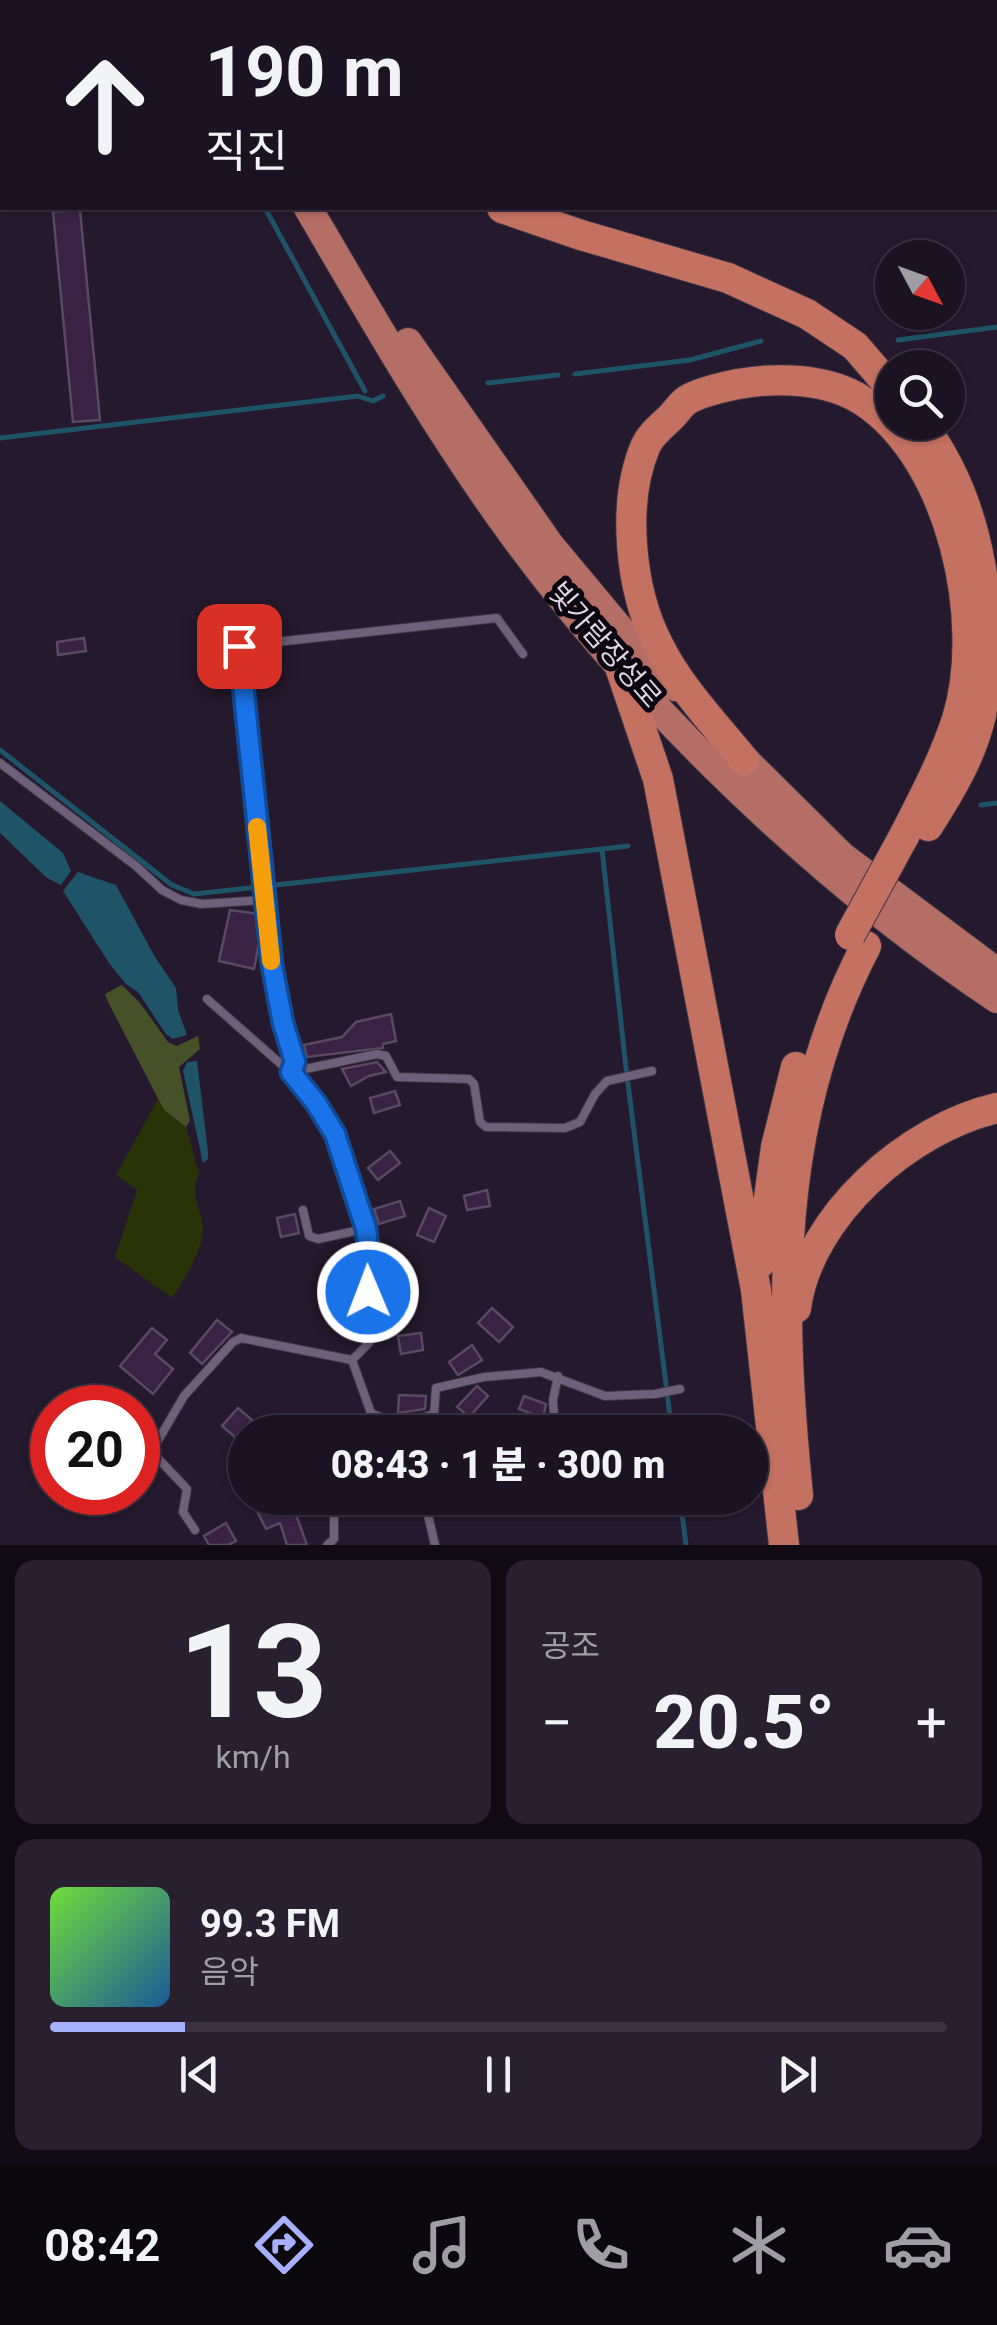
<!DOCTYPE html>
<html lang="ko">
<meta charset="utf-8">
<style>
:root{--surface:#1c1322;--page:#29202f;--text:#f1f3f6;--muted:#a09ea5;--line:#3a3240;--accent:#a7b0fc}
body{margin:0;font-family:Roboto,"Noto Sans KR",sans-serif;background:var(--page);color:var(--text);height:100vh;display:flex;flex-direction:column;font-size:38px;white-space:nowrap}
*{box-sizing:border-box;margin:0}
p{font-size:32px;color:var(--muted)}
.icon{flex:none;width:55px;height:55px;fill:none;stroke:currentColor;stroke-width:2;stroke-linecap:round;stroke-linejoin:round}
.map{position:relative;height:1545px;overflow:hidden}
.drawer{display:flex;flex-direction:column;gap:15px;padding:15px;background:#0f0a13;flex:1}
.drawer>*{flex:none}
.banner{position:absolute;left:0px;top:0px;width:998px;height:210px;box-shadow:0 2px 8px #0004,0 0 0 2px var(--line);background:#1c1322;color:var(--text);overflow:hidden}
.needle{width:65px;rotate:131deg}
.tools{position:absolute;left:875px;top:240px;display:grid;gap:20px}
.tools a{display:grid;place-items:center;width:90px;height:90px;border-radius:50%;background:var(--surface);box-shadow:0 2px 8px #0004,0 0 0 2px var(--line);font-size:50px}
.speed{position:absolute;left:30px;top:1385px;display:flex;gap:20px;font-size:50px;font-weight:700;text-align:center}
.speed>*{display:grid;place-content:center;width:130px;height:130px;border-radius:50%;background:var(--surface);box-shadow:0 2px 8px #0004,0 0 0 2px var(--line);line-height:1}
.speed .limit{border:15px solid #d22;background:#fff;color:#111}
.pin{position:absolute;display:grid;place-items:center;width:85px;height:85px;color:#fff;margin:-42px;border-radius:20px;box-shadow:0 5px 15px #0006}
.me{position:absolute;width:110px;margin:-55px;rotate:359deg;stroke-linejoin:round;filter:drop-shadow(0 0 8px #0008)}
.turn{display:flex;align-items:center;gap:35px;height:210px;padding:0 40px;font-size:45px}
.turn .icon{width:130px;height:130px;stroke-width:2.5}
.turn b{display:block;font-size:70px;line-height:85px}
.big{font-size:75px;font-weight:800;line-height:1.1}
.drawer .card{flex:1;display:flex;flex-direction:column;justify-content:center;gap:15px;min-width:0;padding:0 35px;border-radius:20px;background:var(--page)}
.drawer .dial{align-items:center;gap:0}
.dial b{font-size:130px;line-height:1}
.song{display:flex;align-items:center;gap:30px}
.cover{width:120px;height:120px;border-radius:15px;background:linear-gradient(135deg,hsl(100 70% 55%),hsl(210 70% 35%))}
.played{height:10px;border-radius:5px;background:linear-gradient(90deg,var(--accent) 15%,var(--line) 15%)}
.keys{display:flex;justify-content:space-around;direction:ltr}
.heat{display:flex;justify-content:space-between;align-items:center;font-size:55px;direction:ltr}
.drawer .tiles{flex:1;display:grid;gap:15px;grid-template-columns:1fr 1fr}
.card:last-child{grid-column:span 2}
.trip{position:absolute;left:228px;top:1415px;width:540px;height:100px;border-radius:50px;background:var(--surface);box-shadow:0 2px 8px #0004,0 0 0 2px var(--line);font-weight:800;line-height:100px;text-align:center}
.tab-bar{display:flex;height:160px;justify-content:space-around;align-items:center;background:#0b080e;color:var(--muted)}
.tab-bar .icon{width:70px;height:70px}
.tab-bar .active{color:var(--accent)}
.tab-bar b{font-size:45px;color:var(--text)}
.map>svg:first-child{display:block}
.green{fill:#293308}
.forest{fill:#465127}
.water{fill:#1e5368}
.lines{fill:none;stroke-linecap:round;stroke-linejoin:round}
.stream{stroke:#1e5368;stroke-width:5}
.building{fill:#382345;stroke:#584a61;stroke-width:2.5}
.service-casing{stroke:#403646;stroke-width:10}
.trunk-casing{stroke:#403646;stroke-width:30}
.motorway-casing{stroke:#403646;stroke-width:32}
.service{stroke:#6e6078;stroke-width:8}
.trunk{stroke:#b46e66;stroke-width:28}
.motorway{stroke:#c57162;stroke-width:30}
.motorway-bridge-casing{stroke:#403646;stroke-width:32;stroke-linecap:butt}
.motorway-bridge{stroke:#c57162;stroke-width:30}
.route-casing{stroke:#114b97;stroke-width:25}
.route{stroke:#1a73e8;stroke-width:18}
.slow{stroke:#f59e0b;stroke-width:18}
.labels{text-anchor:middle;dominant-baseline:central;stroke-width:10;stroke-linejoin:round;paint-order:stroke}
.street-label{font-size:28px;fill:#ded5e3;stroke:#0b060f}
</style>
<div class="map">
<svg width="997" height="1545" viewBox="0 0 997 1545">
<rect width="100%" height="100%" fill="#25192d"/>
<path class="green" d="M 158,1099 L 164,1110 L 186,1127 L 199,1174 C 188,1195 203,1210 203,1230 C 203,1249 183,1282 172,1298 L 115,1257 L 137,1190 L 116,1175 Z"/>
<path class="forest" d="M 122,985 L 140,1003 L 168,1042 L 177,1046 L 198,1036 L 200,1049 L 179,1067 L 190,1121 L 186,1127 L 164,1110 L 108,1002 L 105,994 Z"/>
<path class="water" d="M 0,801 L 63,853 L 71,871 L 61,885 L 47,878 L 0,833 Z
M 78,872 L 116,885 L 155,957 L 176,988 L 178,1010 L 187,1035 L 173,1039 L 166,1034 L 138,992 L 126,984 L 109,963 L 63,891 Z
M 197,1061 L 208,1152 L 208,1159 L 203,1163 L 183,1071 L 187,1062 Z"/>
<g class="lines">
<path class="stream" d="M 172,0 L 173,2
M 995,97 L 997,97
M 265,208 L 365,391
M 898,340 L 997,327
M 575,374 L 690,360 L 761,341
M 488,383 L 558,375
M 0,438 L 358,396 L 373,401 L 383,396
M 0,750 L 172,885 L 194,894 L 602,849 L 626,1068 L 672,1432
M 981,805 L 997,803
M 602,849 L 628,846
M 680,1498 L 686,1545"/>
</g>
<path class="building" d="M 80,210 L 100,420 L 73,422 L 53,212 Z
M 84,638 L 86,651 L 58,655 L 57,642 Z
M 230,910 L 259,914 L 261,933 L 254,969 L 219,961 Z
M 391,1014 L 396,1041 L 383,1044 L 383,1048 L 307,1057 L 304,1045 L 342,1037 L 356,1022 Z
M 377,1062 L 386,1072 L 369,1076 L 351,1086 L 342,1069 Z
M 395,1091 L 400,1105 L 374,1113 L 370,1098 Z
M 390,1151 L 400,1163 L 378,1180 L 368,1168 Z
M 487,1190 L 490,1206 L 467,1210 L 464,1196 Z
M 400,1201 L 405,1216 L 379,1224 L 374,1209 Z
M 429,1208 L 446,1216 L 434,1242 L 417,1235 Z
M 295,1214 L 299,1233 L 281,1237 L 277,1218 Z
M 375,1279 L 390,1280 L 392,1305 L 375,1306 Z
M 360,1290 L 361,1318 L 344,1333 L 322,1301 L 334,1294 L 344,1312 L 360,1298 Z
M 492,1308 L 513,1327 L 499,1342 L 478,1323 Z
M 217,1320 L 232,1332 L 202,1364 L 190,1353 Z
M 152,1328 L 167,1340 L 155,1354 L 173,1369 L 153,1394 L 120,1366 Z
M 421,1333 L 423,1350 L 401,1354 L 398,1336 Z
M 472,1345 L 482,1360 L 458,1375 L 449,1362 Z
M 477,1386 L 488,1396 L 469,1417 L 457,1407 Z
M 399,1395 L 426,1396 L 425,1409 L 398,1413 Z
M 524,1396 L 546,1404 L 543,1418 L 519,1409 Z
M 238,1408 L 252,1420 L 236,1438 L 222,1426 Z
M 261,1498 L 290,1498 L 307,1545 L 287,1545 L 280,1523 L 266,1529 L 252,1501 Z
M 342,1498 L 364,1498 L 364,1514 L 342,1514 Z
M 226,1523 L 236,1541 L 228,1545 L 209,1545 L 204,1536 Z"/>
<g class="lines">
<g class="service-casing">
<path id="service" d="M 523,654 L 497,618 L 239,646 L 272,965 L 295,1062 L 291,1072 L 377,1054 L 386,1056 L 397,1077 L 469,1079 L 474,1084 L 480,1122 L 486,1127 L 565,1128 L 580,1122 L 595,1094 L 607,1081 L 652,1071
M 0,763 L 136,866 L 162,890 L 181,900 L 202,904 L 265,900
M 207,999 L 299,1080 L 335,1134 L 365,1229 L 370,1261 L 367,1271 L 369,1343 L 352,1360 L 371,1413 C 394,1424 410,1422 434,1414 L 436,1388 L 484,1377 L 541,1372 L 605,1396 L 655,1394 L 680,1389
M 303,1210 L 309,1236 L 318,1239 L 365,1229
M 367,1271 L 406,1273
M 356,1432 L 371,1413
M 555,1432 L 553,1400 L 558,1376
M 151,1451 L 187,1489 L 183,1512 L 195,1530
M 138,1464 L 146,1461 L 184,1396 L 233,1342 L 241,1338 L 352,1360
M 424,1498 L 435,1545
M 327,1545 L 334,1539 L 334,1498"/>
</g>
<g class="trunk-casing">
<path id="trunk" d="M 217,0 L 218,2
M 243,0 L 244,2
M 308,208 C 373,319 437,431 513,535 C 640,708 818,880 997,999
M 408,342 L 550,545 L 630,641 L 675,687
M 729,744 L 842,856 L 997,972"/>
</g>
<g class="motorway-casing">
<path id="motorway" d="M 265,0 L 267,2
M 502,208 L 581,235 L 728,278 L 807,314 L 855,346 L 892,389
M 920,422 C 982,502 997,617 981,715 C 972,755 950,792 928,826
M 620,667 L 658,779 L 756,1290 L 784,1545
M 744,760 C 714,723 679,687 658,644 C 630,590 621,502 646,445 C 651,434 663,425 671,417 C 676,412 681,404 687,400 C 700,392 723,387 738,384 C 777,377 828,378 863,401 C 952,459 987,622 957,719 C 944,759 923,799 904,836
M 760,1263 L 776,1147 L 796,1067
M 796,1308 C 808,1216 909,1128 997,1108
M 798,1495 C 779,1305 775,1120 866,946"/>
</g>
<use href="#service" class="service"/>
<use href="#trunk" class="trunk"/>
<use href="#motorway" class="motorway"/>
<g class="motorway-bridge-casing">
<path id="motorway-bridge" d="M 850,935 L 904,836"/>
</g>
<use href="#motorway-bridge" class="motorway-bridge"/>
</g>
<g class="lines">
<g class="route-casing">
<path id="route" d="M 239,646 L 272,965 L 283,1023 L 295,1062 L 291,1072 L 316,1103 L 335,1134 L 366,1229 L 370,1262 L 368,1292"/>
</g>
<use href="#route" class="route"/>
<path class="slow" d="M 257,827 L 271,961"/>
</g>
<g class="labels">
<g class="street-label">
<text transform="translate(605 645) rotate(49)">빛가람장성로</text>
</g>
</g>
</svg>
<div class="tools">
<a><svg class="needle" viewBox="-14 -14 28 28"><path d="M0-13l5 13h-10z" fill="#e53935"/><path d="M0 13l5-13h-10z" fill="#a09ea5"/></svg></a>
<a><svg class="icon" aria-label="search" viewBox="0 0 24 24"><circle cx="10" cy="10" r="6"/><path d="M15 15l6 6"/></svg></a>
</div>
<div class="speed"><div class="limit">20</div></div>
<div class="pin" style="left:239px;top:646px;background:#d93025"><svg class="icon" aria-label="arrive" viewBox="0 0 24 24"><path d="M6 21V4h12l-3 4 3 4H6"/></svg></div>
<svg class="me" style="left:368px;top:1292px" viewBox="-20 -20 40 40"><circle r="17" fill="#1a73e8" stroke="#fff" stroke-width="3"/><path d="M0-11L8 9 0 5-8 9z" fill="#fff"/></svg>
<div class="trip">08:43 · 1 분 · 300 m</div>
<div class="banner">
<div class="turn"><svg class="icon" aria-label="ahead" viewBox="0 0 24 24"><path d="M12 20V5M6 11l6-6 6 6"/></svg><div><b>190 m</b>직진</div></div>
</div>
</div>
<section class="drawer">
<div class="tiles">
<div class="card dial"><b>13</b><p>km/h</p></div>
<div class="card"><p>공조</p>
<div class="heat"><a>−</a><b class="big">20.5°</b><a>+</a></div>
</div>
<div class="card">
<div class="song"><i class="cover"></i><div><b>99.3 FM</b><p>음악</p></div></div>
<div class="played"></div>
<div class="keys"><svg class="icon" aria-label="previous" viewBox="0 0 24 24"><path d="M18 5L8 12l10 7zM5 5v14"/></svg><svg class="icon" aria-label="pause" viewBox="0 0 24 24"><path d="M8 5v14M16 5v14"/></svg><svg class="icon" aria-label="next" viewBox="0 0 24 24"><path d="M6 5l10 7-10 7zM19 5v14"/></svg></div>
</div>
</div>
</section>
<nav class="tab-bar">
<b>08:42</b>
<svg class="icon active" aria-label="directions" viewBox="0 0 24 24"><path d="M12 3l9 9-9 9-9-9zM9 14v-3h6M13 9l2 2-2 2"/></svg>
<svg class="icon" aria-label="music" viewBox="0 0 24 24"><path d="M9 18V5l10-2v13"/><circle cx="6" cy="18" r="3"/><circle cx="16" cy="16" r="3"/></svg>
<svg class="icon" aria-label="phone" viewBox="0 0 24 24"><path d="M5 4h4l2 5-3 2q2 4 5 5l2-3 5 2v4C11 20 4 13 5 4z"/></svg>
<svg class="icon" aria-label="climate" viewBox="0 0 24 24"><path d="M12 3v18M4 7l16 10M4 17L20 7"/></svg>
<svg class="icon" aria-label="car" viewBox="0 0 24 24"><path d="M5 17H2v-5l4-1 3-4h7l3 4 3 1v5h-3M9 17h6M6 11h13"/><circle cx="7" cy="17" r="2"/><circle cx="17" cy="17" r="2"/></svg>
</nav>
